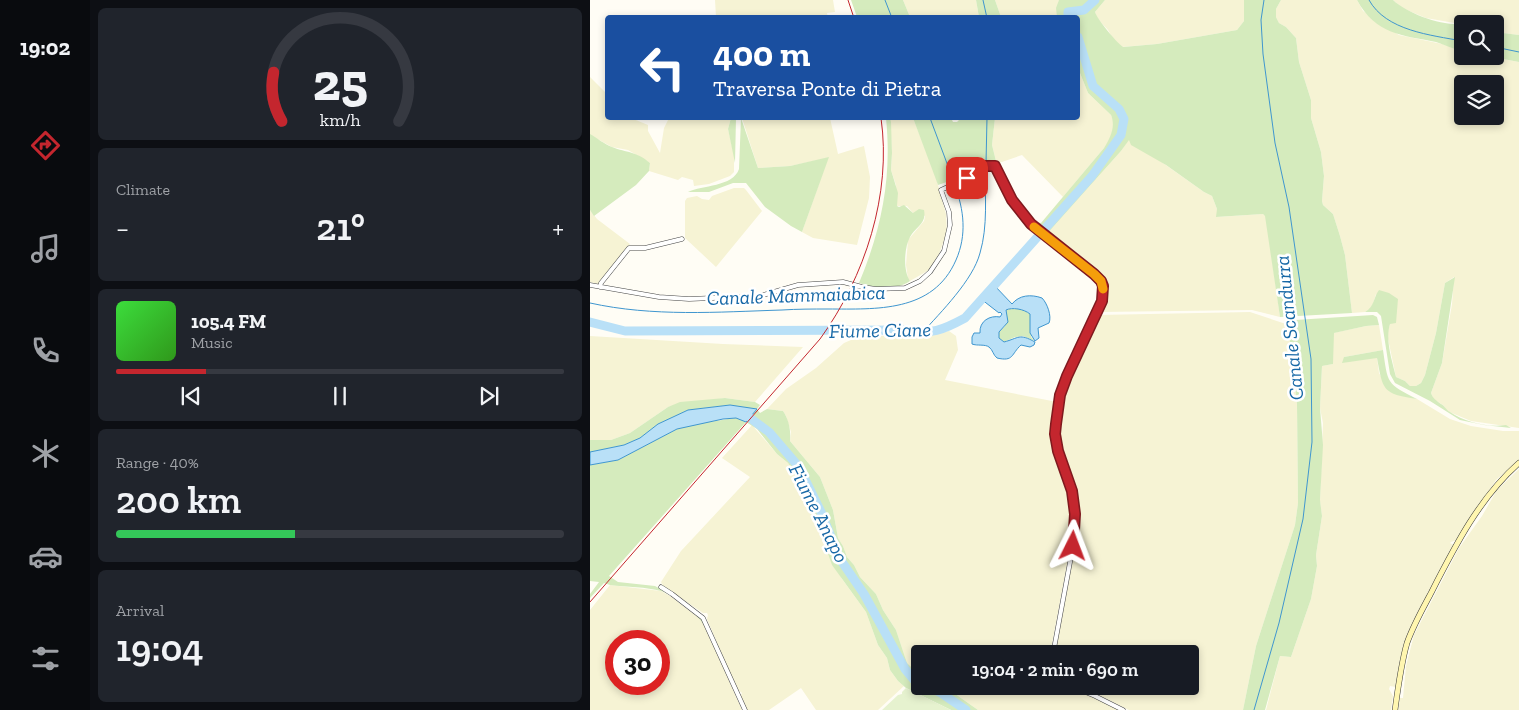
<!DOCTYPE html>
<meta charset="utf-8">
<style>
:root{--surface:#171b24;--page:#20242c;--text:#f1f3f6;--muted:#9ea1a6;--line:#363941;--accent:#c4262e}
body{margin:0;font-family:"Zilla Slab",serif;background:var(--page);color:var(--text);height:100vh;display:flex;flex-direction:column;font-size:19px;white-space:nowrap}
*{box-sizing:border-box;margin:0}
p{font-size:16px;color:var(--muted)}
.icon{flex:none;width:28px;height:28px;fill:none;stroke:currentColor;stroke-width:2;stroke-linecap:round;stroke-linejoin:round}
.map{position:relative;flex:1;overflow:hidden}
.details{display:flex;flex-direction:column;gap:8px;padding:8px;background:#0d0f14;width:500px}
.details>*{flex:none}
.hud{position:absolute;left:15px;top:15px;width:475px;height:105px;border-radius:5px;box-shadow:0 2px 8px #0003;background:#1a4fa0;color:#fff;overflow:hidden}
.controls{position:absolute;left:864px;top:15px;display:grid;gap:10px}
.controls a{display:grid;place-items:center;width:50px;height:50px;border-radius:5px;background:var(--surface);box-shadow:0 2px 8px #0003;font-size:25px}
.speed{position:absolute;left:15px;top:630px;display:flex;gap:10px;font-size:25px;font-weight:700;text-align:center}
.speed>*{display:grid;place-content:center;width:65px;height:65px;border-radius:50%;background:var(--surface);box-shadow:0 2px 8px #0003;line-height:1}
.speed .limit{border:8px solid #d22;background:#fff;color:#111}
.pin{position:absolute;display:grid;place-items:center;width:42px;height:42px;color:#fff;margin:-21px;border-radius:10px;box-shadow:0 2px 8px #0006}
.me{position:absolute;width:55px;margin:-28px;rotate:3deg;stroke-linejoin:round;filter:drop-shadow(0 0 4px #0008)}
.turn{display:flex;align-items:center;gap:18px;height:105px;padding:0 25px;font-size:22px}
.turn .icon{width:65px;height:65px;stroke-width:2.5}
.turn b{display:block;font-size:35px;line-height:42px}
.big{font-size:38px;font-weight:600;line-height:1.1}
.details .widget{flex:1;display:flex;flex-direction:column;justify-content:center;gap:8px;min-width:0;padding:0 18px;border-radius:8px;background:var(--page)}
.details .dial{align-items:center;gap:0}
.dial svg{height:130px;overflow:visible;fill:none;stroke:var(--line);stroke-width:7;stroke-linecap:round;text-anchor:middle}
.dial text{fill:var(--text);stroke:none}
.song{display:flex;align-items:center;gap:15px}
.cover{width:60px;height:60px;border-radius:8px;background:linear-gradient(135deg,hsl(120 70% 55%),hsl(110 70% 35%))}
.played{height:5px;border-radius:2px;background:linear-gradient(90deg,var(--accent) 20%,var(--line) 20%)}
.keys{display:flex;justify-content:space-around;direction:ltr}
.heat{display:flex;justify-content:space-between;align-items:center;font-size:28px;direction:ltr}
.charge{height:8px;border-radius:4px;background:linear-gradient(90deg,#34c759 40%,var(--line) 0)}
.trip{position:absolute;left:321px;top:645px;width:288px;height:50px;border-radius:5px;background:var(--surface);box-shadow:0 2px 8px #0003;font-weight:600;line-height:50px;text-align:center}
main{display:flex;flex:1;min-height:0}
.dock{display:flex;flex-direction:column;width:90px;justify-content:space-around;align-items:center;background:#090b0e;color:var(--muted)}
.dock .icon{width:35px;height:35px}
.dock .selected{color:var(--accent)}
.dock b{font-size:22px;color:var(--text)}
.map>svg:first-child{display:block}
.farmland{fill:#f6f3d4;fill-rule:evenodd}
.green{fill:#d5ebbd}
.pitch{fill:#e6f2cf}
.water{fill:#b9e0f7;stroke:#3f96cf}
.lines{fill:none;stroke-linecap:round;stroke-linejoin:round}
.stream{stroke:#3f96cf;stroke-width:1}
.river{stroke:#b9e0f7;stroke-width:9}
.street-casing{stroke:#444;stroke-width:5}
.secondary-casing{stroke:#333;stroke-width:6}
.street{stroke:#fff;stroke-width:4}
.secondary{stroke:#fff6b0;stroke-width:5}
.rail{stroke:#c4262e;stroke-width:1}
.route-casing{stroke:#7f191e;stroke-width:12}
.route{stroke:#c4262e;stroke-width:9}
.slow{stroke:#f59e0b;stroke-width:9}
.labels{text-anchor:middle;dominant-baseline:central;stroke-width:5;stroke-linejoin:round;paint-order:stroke}
.water-label{font-size:20px;font-style:italic;fill:#1768a6;stroke:#fff}
</style>
<main>
<nav class="dock">
<b>19:02</b>
<svg class="icon selected" aria-label="directions" viewBox="0 0 24 24"><path d="M12 3l9 9-9 9-9-9zM9 14v-3h6M13 9l2 2-2 2"/></svg>
<svg class="icon" aria-label="music" viewBox="0 0 24 24"><path d="M9 18V5l10-2v13"/><circle cx="6" cy="18" r="3"/><circle cx="16" cy="16" r="3"/></svg>
<svg class="icon" aria-label="phone" viewBox="0 0 24 24"><path d="M5 4h4l2 5-3 2q2 4 5 5l2-3 5 2v4C11 20 4 13 5 4z"/></svg>
<svg class="icon" aria-label="climate" viewBox="0 0 24 24"><path d="M12 3v18M4 7l16 10M4 17L20 7"/></svg>
<svg class="icon" aria-label="car" viewBox="0 0 24 24"><path d="M5 17H2v-5l4-1 3-4h7l3 4 3 1v5h-3M9 17h6M6 11h13"/><circle cx="7" cy="17" r="2"/><circle cx="17" cy="17" r="2"/></svg>
<svg class="icon" aria-label="filters" viewBox="0 0 24 24"><path d="M4 7h16M4 17h16"/><circle cx="9" cy="7" r="2"/><circle cx="15" cy="17" r="2"/></svg>
</nav>
<section class="details">
<div class="widget dial"><svg viewBox="0 0 100 80">
<path d="M14 69A42 42 0 1 1 86 69"/>
<path d="M14 69A42 42 0 0 1 9 39" stroke="#c4262e"/>
<text x="50" y="56" font-size="32" font-weight="700">25</text>
<text x="50" y="72" font-size="11">km/h</text>
</svg></div>
<div class="widget"><p>Climate</p>
<div class="heat"><a>−</a><b class="big">21°</b><a>+</a></div>
</div>
<div class="widget">
<div class="song"><i class="cover"></i><div><b>105.4 FM</b><p>Music</p></div></div>
<div class="played"></div>
<div class="keys"><svg class="icon" aria-label="previous" viewBox="0 0 24 24"><path d="M18 5L8 12l10 7zM5 5v14"/></svg><svg class="icon" aria-label="pause" viewBox="0 0 24 24"><path d="M8 5v14M16 5v14"/></svg><svg class="icon" aria-label="next" viewBox="0 0 24 24"><path d="M6 5l10 7-10 7zM19 5v14"/></svg></div>
</div>
<div class="widget"><p>Range · 40%</p><b class="big">200 km</b><div class="charge"></div></div>
<div class="widget"><p>Arrival</p><b class="big">19:04</b></div>
</section>
<div class="map">
<svg width="929" height="710" viewBox="0 0 929 710">
<rect width="100%" height="100%" fill="#fffdf5"/>
<path class="farmland" d="M 125,0 L 243,0 L 245,12 L 237,13 L 238,18 L 126,17 Z
M 313,0 L 386,0 L 389,17 L 320,17 Z
M 405,0 L 469,0 L 467,17 L 411,17 Z
M 515,0 L 654,0 L 654,21 L 647,30 L 567,44 L 532,47 L 523,39 L 518,30 L 506,17 L 505,12 Z
M 691,0 L 767,0 L 773,11 L 809,35 L 857,45 L 872,51 L 872,56 L 905,56 L 905,54 L 913,59 L 929,62 L 929,428 L 881,421 L 857,411 L 853,405 L 843,399 L 841,393 L 852,363 L 862,304 L 864,277 L 855,283 L 846,333 L 835,375 L 831,383 L 826,386 L 820,386 L 815,381 L 806,377 L 797,334 L 800,324 L 786,294 L 783,304 L 780,309 L 775,312 L 762,313 L 755,255 L 750,236 L 743,214 L 733,205 L 732,201 L 734,176 L 731,152 L 721,118 L 721,100 L 709,62 L 706,38 L 696,27 L 689,23 L 686,17 L 686,9 ZM 872,84 L 905,84 L 905,116 L 872,116 Z
M 803,0 L 929,0 L 929,35 L 905,32 L 905,24 L 888,24 L 884,21 L 870,24 L 836,18 L 812,8 Z
M 488,68 L 498,93 L 521,115 L 523,120 L 523,130 L 519,141 L 514,148 L 473,197 L 432,155 L 409,163 L 406,161 L 402,145 L 405,118 L 488,118 Z
M 0,77 L 17,94 L 18,118 L 41,118 L 58,125 L 58,131 L 70,153 L 74,128 L 79,118 L 141,118 L 138,129 L 144,155 L 144,172 L 140,176 L 119,184 L 104,186 L 103,180 L 92,177 L 88,180 L 59,171 L 60,163 L 38,150 L 22,147 L 0,135 Z
M 152,118 L 240,118 L 248,154 L 274,146 L 280,177 L 279,198 L 267,245 L 223,238 L 212,232 L 238,158 L 200,166 L 168,168 Z
M 300,118 L 323,118 L 345,174 L 356,214 L 357,232 L 349,254 L 339,270 L 320,281 L 318,279 L 316,265 L 318,240 L 334,221 L 335,216 L 323,213 L 317,206 L 307,206 L 306,185 L 301,170 L 302,153 Z
M 539,139 L 614,192 L 622,196 L 627,209 L 627,217 L 673,214 L 676,216 L 690,317 L 662,310 L 510,312 L 516,294 L 514,283 L 515,278 L 513,277 L 511,279 L 456,235 L 531,151 Z
M 144,188 L 154,188 L 156,190 L 172,211 L 126,267 L 95,238 L 95,201 L 97,198 L 107,196 L 112,199 L 119,200 L 122,196 Z
M 0,210 L 7,219 L 40,244 L 8,284 L 0,282 Z
M 660,312 L 699,325 L 702,377 L 705,386 L 707,404 L 708,503 L 705,525 L 666,646 L 653,710 L 539,710 L 489,686 L 600,686 L 600,654 L 465,654 L 483,558 L 487,558 L 488,556 L 484,553 L 487,517 L 484,492 L 467,440 L 471,405 L 476,386 L 508,315 Z
M 789,325 L 793,350 L 754,357 L 787,358 L 789,373 L 800,392 L 827,399 L 860,419 L 881,426 L 913,431 L 929,431 L 929,460 L 906,480 L 867,540 L 861,542 L 860,543 L 864,545 L 816,638 L 811,656 L 806,687 L 800,686 L 799,689 L 803,696 L 801,710 L 676,710 L 690,656 L 701,657 L 721,599 L 727,566 L 726,555 L 732,516 L 730,501 L 733,423 L 730,408 L 732,366 L 743,364 L 743,333 L 776,326 Z
M 359,331 L 366,336 L 368,350 L 355,380 L 467,402 L 462,445 L 464,446 L 480,491 L 482,511 L 479,516 L 482,518 L 482,527 L 480,549 L 460,654 L 330,654 L 330,675 L 317,663 L 306,630 L 293,610 L 286,594 L 270,577 L 264,565 L 257,557 L 253,546 L 248,538 L 243,510 L 230,477 L 200,441 L 201,432 L 196,416 L 193,411 L 177,409 L 196,389 L 226,368 L 254,343 L 261,340 L 279,336 L 337,335 Z
M 0,336 L 133,344 L 213,347 L 165,402 L 135,398 L 78,407 L 40,433 L 21,440 L 0,440 Z
M 162,425 L 187,454 L 198,463 L 205,474 L 219,499 L 228,523 L 233,543 L 252,579 L 276,612 L 288,645 L 297,658 L 300,670 L 308,681 L 314,686 L 288,710 L 226,710 L 211,688 L 179,710 L 156,710 L 150,698 L 152,693 L 146,688 L 117,619 L 118,615 L 117,613 L 113,613 L 73,586 L 71,582 L 91,551 L 160,477 L 132,458 Z
M 929,469 L 929,710 L 808,710 L 810,698 L 813,698 L 816,666 L 824,635 L 869,548 L 892,516 L 907,490 Z
M 20,585 L 71,591 L 80,596 L 112,620 L 152,710 L 0,710 L 0,610 ZM 26,641 L 69,641 L 69,684 L 26,684 Z
M 354,686 L 476,686 L 499,695 L 529,710 L 388,710 Z"/>
<path class="green" d="M 261,0 L 313,0 L 320,17 L 267,17 Z
M 386,0 L 405,0 L 411,17 L 389,17 Z
M 469,0 L 515,0 L 505,12 C 507,19 526,42 533,47 L 567,44 L 647,30 L 654,21 L 654,0 L 691,0 L 686,9 L 686,17 L 689,23 L 696,27 L 706,38 L 709,62 L 721,100 L 721,118 L 731,152 L 734,176 L 732,201 L 733,205 L 743,214 L 750,236 L 755,255 L 762,313 L 690,317 L 675,216 L 673,214 L 626,217 L 627,209 L 622,196 L 614,192 L 576,165 L 541,145 L 539,140 L 531,151 L 456,235 L 445,225 L 444,222 L 451,223 L 514,148 C 520,138 526,127 521,115 L 498,93 L 488,68 L 488,18 L 467,17 L 466,8 Z
M 767,0 L 803,0 C 818,14 852,26 872,24 L 872,51 C 863,49 856,45 846,42 C 812,35 786,35 767,0 Z
M 905,32 L 929,35 L 929,62 L 913,59 L 905,54 Z
M 141,118 L 146,118 L 145,163 L 138,129 Z
M 151,118 L 168,168 L 200,166 L 239,157 L 212,232 L 201,226 L 175,207 L 156,183 L 143,183 L 119,192 L 98,192 C 112,185 143,187 149,169 Z
M 296,118 L 300,118 L 301,122 L 302,153 L 301,170 L 308,193 L 307,206 L 309,207 L 314,205 L 323,213 L 329,209 L 334,210 C 337,224 325,227 320,237 C 314,248 313,271 320,281 C 306,291 284,288 269,283 C 292,228 302,177 296,118 Z
M 323,118 L 361,118 L 363,122 L 367,122 L 371,118 L 405,118 L 402,145 L 406,161 L 402,163 L 385,163 L 374,176 L 348,185 Z
M 0,134 C 7,138 14,144 22,147 C 37,153 46,151 60,163 L 59,171 L 46,185 L 4,216 L 0,210 Z
M 865,277 L 852,363 L 841,393 C 843,399 846,400 851,404 C 855,406 856,410 860,412 C 875,422 898,428 916,425 L 921,428 L 894,425 L 870,420 L 840,401 L 805,383 L 800,374 L 791,316 L 787,312 L 775,312 C 785,306 783,298 789,290 L 799,293 L 808,299 L 806,323 L 800,324 C 795,340 802,360 806,377 L 815,381 L 820,386 L 826,386 L 831,383 L 835,375 L 846,333 L 855,283 Z
M 419,309 L 433,309 L 440,314 L 441,337 L 445,341 L 433,336 L 425,337 L 414,342 L 409,338 L 409,332 L 415,326 L 416,310 Z
M 783,315 L 787,317 L 789,325 L 776,326 L 744,333 L 743,364 L 732,366 L 730,408 L 733,445 L 730,500 L 732,516 L 726,555 L 727,566 L 721,599 L 701,657 L 690,656 L 675,710 L 653,710 L 666,646 L 705,525 L 708,503 L 707,404 L 705,386 L 702,378 L 699,325 L 705,320 Z
M 793,350 C 798,384 796,383 827,399 C 792,394 793,390 787,358 L 752,363 L 754,357 Z
M 135,398 L 165,402 L 170,405 L 167,409 L 170,413 L 177,409 L 193,411 C 199,420 201,430 200,441 L 230,477 L 243,510 L 248,538 L 253,546 L 257,557 L 264,565 L 270,577 L 286,594 L 293,610 L 306,630 L 317,663 L 330,675 L 330,686 L 354,686 L 388,710 L 361,710 L 316,688 L 308,681 L 300,670 L 297,658 L 288,645 L 276,612 L 242,565 L 219,499 L 205,474 L 198,463 L 187,454 L 167,429 L 156,422 L 19,576 L 28,582 L 65,586 L 80,594 L 112,618 L 116,628 C 109,615 86,596 71,591 C 57,587 36,587 20,585 L 14,583 L 0,598 L 0,594 L 9,582 L 0,581 L 0,465 L 28,460 L 87,429 C 106,423 126,421 145,418 C 152,417 160,412 167,410 L 140,405 L 98,410 L 68,424 L 50,438 L 34,445 L 0,452 L 0,440 L 21,440 L 40,433 L 78,407 L 90,402 Z"/>
<path class="pitch" d="M 316,688 L 361,710 L 292,710 L 308,695 L 312,694 L 312,692 Z"/>
<path class="water" d="M 404,285 L 422,304 C 429,295 441,294 452,298 C 457,303 462,316 459,323 L 448,328 L 449,338 L 445,341 L 440,333 L 440,314 C 434,309 422,307 416,310 L 418,322 L 409,332 L 409,338 L 414,342 C 429,338 429,333 445,342 L 444,345 L 440,347 L 431,345 C 421,354 424,362 407,358 C 403,355 403,350 399,347 C 395,344 387,346 382,344 L 382,337 L 384,333 L 390,333 C 389,321 400,315 410,317 L 412,314 L 410,312 L 409,313 L 391,299 Z
M 140,405 L 167,409 L 156,422 L 146,418 L 133,419 L 87,429 L 28,460 L 0,465 L 0,452 L 34,445 L 50,438 L 68,424 L 98,410 Z"/>
<g class="lines">
<path class="stream" d="M 295,0 L 302,18
M 393,0 L 397,18
M 779,0 C 796,31 841,35 872,41
M 905,47 L 929,52
M 340,118 L 364,182
M 396,164 L 397,118
M 0,303 C 63,317 128,312 192,310 C 207,309 223,309 238,309 C 286,309 343,313 366,260 C 377,235 374,210 365,186
M 332,333 C 351,312 383,280 390,253 C 398,226 395,196 395,168
M 664,710 L 689,623 L 713,519 L 722,442 L 721,359 L 699,207 L 685,143 L 673,54 L 671,20 L 674,0"/>
<path class="river" d="M 478,18 L 478,12 L 494,10 L 505,0
M 0,322 L 35,331 L 316,330 C 341,335 353,330 375,318 L 502,176 L 531,135 L 534,119 L 529,109 L 503,86 L 488,37
M 151,414 L 156,415 L 179,432 L 209,467 L 231,512 L 250,559 L 274,594 L 315,669 L 325,681 L 330,683
M 337,686 L 351,693 L 376,710"/>
<g class="street-casing">
<path id="street" d="M 0,285 L 69,297 L 99,299 L 170,296 L 208,285 L 253,282 L 272,287 L 286,289 L 315,288 L 330,281 L 340,272 L 354,251 L 360,225 L 359,212 L 351,190 L 377,178 L 388,166 L 405,166 L 422,199 L 441,224 L 504,274 C 512,283 514,289 512,301 C 493,340 460,396 466,441 C 468,455 475,468 479,481 C 485,502 485,524 483,546 L 463,654
M 10,287 L 11,283 L 39,248 L 55,248 L 92,239
M 71,587 L 82,594 L 113,618 L 155,710
M 481,686 L 505,696 L 533,710"/>
</g>
<g class="secondary-casing">
<path id="secondary" d="M 805,710 C 808,688 811,664 817,643 C 823,626 832,610 840,595 C 864,548 889,498 929,463"/>
</g>
<use href="#street" class="street"/>
<use href="#secondary" class="secondary"/>
<path class="rail" d="M 258,0 L 264,18
M 0,602 L 230,339 C 275,277 302,194 291,118"/>
</g>
<g class="lines">
<g class="route-casing">
<path id="route" d="M 377,178 L 388,166 L 405,166 L 422,200 L 441,224 L 504,274 L 511,281 L 513,286 L 512,301 L 477,376 L 470,395 L 466,424 L 465,434 L 468,451 L 482,491 L 485,514 L 483,546"/>
</g>
<use href="#route" class="route"/>
<path class="slow" d="M 444,227 L 504,274 L 511,281 L 513,289"/>
</g>
<g class="labels">
<g class="water-label">
<text transform="translate(206 295) rotate(-2)">Canale Mammaiabica</text>
<text transform="translate(699 328) rotate(-96)">Canale Scandurra</text>
<text transform="translate(290 330) rotate(-1)">Fiume Ciane</text>
<text transform="translate(229 513) rotate(63)">Fiume Anapo</text>
</g>
</g>
</svg>
<div class="controls">
<a><svg class="icon" aria-label="search" viewBox="0 0 24 24"><circle cx="10" cy="10" r="6"/><path d="M15 15l6 6"/></svg></a>
<a><svg class="icon" aria-label="layers" viewBox="0 0 24 24"><path d="M12 4l9 5-9 5-9-5zM3 14l9 5 9-5"/></svg></a>
</div>
<div class="speed"><div class="limit">30</div></div>
<div class="pin" style="left:377px;top:178px;background:#d93025"><svg class="icon" aria-label="arrive" viewBox="0 0 24 24"><path d="M6 21V4h12l-3 4 3 4H6"/></svg></div>
<svg class="me" style="left:483px;top:546px" viewBox="-20 -20 40 40"><path d="M0-17L14 15 0 8-14 15z" fill="#c4262e" stroke="#fff" stroke-width="4"/></svg>
<div class="trip">19:04 · 2 min · 690 m</div>
<div class="hud">
<div class="turn"><svg class="icon" aria-label="left" viewBox="0 0 24 24"><path d="M17 20v-9H6M10 6l-5 5 5 5"/></svg><div><b>400 m</b>Traversa Ponte di Pietra</div></div>
</div>
</div>
</main>
